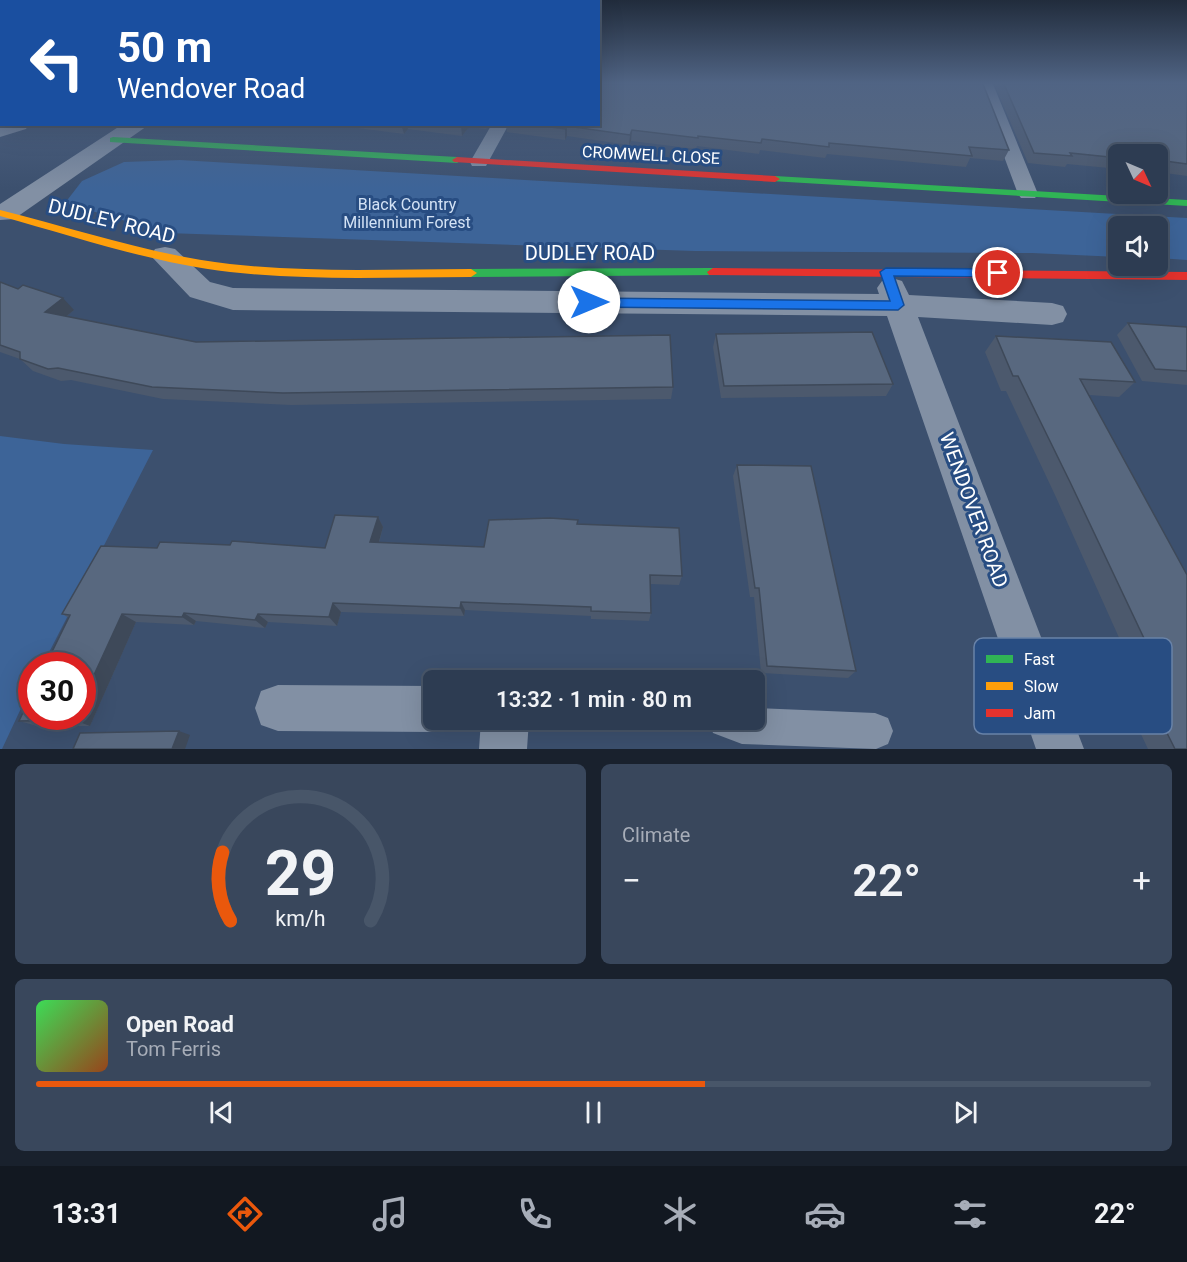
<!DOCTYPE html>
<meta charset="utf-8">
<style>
:root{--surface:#2d3c52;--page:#39475c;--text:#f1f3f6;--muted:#a7adb8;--line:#485669;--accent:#ea580c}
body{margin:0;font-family:Roboto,sans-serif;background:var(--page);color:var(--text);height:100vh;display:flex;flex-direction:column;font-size:22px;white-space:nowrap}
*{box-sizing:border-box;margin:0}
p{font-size:20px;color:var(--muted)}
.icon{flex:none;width:33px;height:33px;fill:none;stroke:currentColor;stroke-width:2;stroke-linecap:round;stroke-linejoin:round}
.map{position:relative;height:749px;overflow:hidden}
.side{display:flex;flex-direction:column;gap:15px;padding:15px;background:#19212d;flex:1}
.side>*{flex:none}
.hud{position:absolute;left:0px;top:0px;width:600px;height:126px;box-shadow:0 6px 24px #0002,0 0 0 2px var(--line);background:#1a4fa0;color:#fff;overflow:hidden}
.needle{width:39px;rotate:134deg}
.fabs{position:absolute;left:1108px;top:144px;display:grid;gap:12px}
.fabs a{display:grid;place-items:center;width:60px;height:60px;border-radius:9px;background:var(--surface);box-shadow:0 6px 24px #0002,0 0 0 2px var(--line);font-size:30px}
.speed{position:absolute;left:18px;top:652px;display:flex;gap:12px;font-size:30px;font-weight:700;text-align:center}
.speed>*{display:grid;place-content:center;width:78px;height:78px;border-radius:50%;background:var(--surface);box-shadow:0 6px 24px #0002,0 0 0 2px var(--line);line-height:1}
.speed .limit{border:9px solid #d22;background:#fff;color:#111}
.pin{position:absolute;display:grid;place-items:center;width:51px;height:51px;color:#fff;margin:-26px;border:3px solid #fff;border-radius:50%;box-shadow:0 2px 6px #0007}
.me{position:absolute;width:66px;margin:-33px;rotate:90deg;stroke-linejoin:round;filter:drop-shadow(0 0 4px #0008)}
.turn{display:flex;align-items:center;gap:21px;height:126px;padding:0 18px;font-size:27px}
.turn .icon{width:78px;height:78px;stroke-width:2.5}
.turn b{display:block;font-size:42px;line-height:51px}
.big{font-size:45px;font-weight:600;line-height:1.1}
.side .card{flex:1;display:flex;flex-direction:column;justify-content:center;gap:9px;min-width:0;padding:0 21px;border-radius:9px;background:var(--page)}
.side .dial{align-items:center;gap:0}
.dial svg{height:156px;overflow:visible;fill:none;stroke:var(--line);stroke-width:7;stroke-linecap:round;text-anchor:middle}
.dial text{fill:var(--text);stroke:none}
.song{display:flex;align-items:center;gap:18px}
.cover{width:72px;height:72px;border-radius:9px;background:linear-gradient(135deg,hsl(130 70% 55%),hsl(20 70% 35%))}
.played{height:6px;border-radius:3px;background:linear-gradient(90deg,var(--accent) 60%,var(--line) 60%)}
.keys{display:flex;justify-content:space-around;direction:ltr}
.heat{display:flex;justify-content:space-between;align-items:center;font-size:33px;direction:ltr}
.side .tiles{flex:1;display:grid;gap:15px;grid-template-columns:1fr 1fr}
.card:last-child{grid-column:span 2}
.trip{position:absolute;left:423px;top:670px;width:342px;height:60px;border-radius:9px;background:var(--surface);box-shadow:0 6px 24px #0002,0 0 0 2px var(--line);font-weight:600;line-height:60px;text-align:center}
.menu{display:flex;height:96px;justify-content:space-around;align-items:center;background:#121821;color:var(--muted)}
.menu .icon{width:42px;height:42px}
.menu .selected{color:var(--accent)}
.menu b{font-size:27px;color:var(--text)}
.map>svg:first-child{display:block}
.green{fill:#3d6498}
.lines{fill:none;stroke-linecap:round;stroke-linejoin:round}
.lane{fill:#8290a4;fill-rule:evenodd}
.street{fill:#8290a4;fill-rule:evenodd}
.fast{fill:#30b455;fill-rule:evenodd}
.slow{fill:#ff9f0a;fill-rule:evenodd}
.jam{fill:#e5322d;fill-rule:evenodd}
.wall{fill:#4c596d}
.shaded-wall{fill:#3e4959}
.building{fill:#58687f;stroke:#3e4959;stroke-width:1.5}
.route{fill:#1a73e8;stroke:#114b97;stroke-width:1.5}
.labels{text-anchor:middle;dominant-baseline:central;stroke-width:6;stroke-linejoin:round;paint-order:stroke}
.far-street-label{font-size:16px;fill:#fff;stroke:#284d82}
.far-park-label{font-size:16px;fill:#d3e2f5;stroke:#284d82}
.street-label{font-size:20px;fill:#fff;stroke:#284d82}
.key{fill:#284d82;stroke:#6882a8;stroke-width:1.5}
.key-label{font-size:16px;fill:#fff}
</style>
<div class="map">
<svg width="1187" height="749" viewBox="0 0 1187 749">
<rect width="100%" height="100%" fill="#3c506e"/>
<path class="green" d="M 180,160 L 1187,218 L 1187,260 L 1158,258 L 1158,226 L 1119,226 L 1119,257 L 1032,253 L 695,251 L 166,233 L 65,203 L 82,181 L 124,162 Z
M 0,436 L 64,444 L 153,450 L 42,666 L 32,666 L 31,687 L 2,749 L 0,749 Z"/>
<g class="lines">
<path class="lane" d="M 977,84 L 993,84 L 1038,194 L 1035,198 L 1021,198 L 1018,194 Z
M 492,124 L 509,124 L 486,166 L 472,166 L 470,162 Z
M 754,708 L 875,713 L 888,718 L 893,731 L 888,744 L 876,749 L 742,744 L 713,733 L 708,720 L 754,720 Z"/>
<path class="street" d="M 0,122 L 2,124 L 29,124 L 26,129 L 0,137 Z
M 123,124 L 150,124 L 14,219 L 0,220 L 0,204 Z
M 165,247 L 175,249 L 210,282 L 233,288 L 879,294 L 877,288 L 882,281 L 892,278 L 902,281 L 909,295 L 1052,303 L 1063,306 L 1067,314 L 1063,322 L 1052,325 L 918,317 L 1084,749 L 1036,749 L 887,316 L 233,310 L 190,297 L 151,256 L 155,249 Z
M 278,685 L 434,686 L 434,720 L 453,720 L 451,726 L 434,732 L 278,731 L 261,725 L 255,708 L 261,691 Z
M 481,720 L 529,720 L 527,749 L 479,749 Z"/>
<path class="fast" d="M 113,137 L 457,157 L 462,160 L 457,163 L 110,142 L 110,138 Z
M 775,176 L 1187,200 L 1187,206 L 771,181 L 771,177 Z
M 713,268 L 719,272 L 717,275 L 471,277 L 465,273 L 471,269 Z"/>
<path class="slow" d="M 0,210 C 76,229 152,255 230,264 C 310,273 391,269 471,269 L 477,273 L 471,277 C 391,277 310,281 230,272 C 152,263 76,237 0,216 Z"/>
<path class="jam" d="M 457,157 L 775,176 L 780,179 L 775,182 L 454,162 L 452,160 Z
M 713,268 L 1187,272 L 1187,280 L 709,275 L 707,272 Z"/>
</g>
<path class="wall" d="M 598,84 L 1009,150 L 1003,161 L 970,158 L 966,167 L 827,154 L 825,158 L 760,150 L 759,154 L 697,146 L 696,149 L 631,141 L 629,145 L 567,136 L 565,140 L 507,132 L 506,124 L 598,124 Z
M 994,84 L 1187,84 L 1187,176 L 1158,172 L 1158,154 L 1119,154 L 1119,169 L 1067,164 L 1065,167 L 1028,163 Z
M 326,124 L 490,124 L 486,129 L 469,127 L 462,136 L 408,129 L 404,134 Z
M 0,282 L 74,310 L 67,316 L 196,342 L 673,387 L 671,399 L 291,405 L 163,399 L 71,380 L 61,381 L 33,371 L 20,359 L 0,352 Z
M 1128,323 L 1187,327 L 1187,385 L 1142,381 L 1117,335 Z
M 716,334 L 893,384 L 886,396 L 721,398 L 713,347 Z
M 996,336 L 1135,382 L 1119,397 L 1089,395 L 1187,749 L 1148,749 L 1106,660 L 1125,651 L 1055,495 L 1006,391 L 1001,391 L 985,352 Z
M 737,465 L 856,671 L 848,678 L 761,673 L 754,597 L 750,597 L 733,476 Z
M 378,517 L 383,527 L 379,543 L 484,547 L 578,520 L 578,524 L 682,576 L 679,585 L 650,584 L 651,613 L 649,621 L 591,619 L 591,616 L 465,610 L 464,616 L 341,612 L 337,626 L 268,622 L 265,628 L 196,621 L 194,625 L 136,622 L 90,726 L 37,726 L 19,721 L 69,618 L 62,614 L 157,548 L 325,548 Z"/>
<path class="shaded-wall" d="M 401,124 L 407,124 L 408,129 L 404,134 Z
M 461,124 L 469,124 L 469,127 L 462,136 L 461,126 Z
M 567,126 L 567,136 L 565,140 L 565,129 Z
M 632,130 L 631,141 L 629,145 L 630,135 Z
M 63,298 L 74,310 L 57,324 L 45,312 Z
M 378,517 L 383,527 L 376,552 L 370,542 Z
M 461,602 L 465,610 L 464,616 L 460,608 Z
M 333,603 L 341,612 L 337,626 L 329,617 Z
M 184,613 L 196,621 L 194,625 L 182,617 Z
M 122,614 L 136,622 L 90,726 L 74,720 L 75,717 L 82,717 L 82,701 Z
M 258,614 L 268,622 L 265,628 L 255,620 Z
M 179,731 L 190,735 L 185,749 L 172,749 Z"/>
<path class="building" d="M 598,84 L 983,84 L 1009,150 L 969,147 L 972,156 L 829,143 L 829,147 L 762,139 L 761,143 L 698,136 L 698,138 L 632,130 L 630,135 L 567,126 L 565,129 L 529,124 L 598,124 Z
M 1004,84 L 1187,84 L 1187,164 L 1158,160 L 1158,154 L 1119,154 L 1119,158 L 1070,153 L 1072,156 L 1034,153 Z
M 0,282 L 18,289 L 23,285 L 63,298 L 45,312 L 196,342 L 670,335 L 673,387 L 283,393 L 152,387 L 58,368 L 48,369 L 20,359 L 20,352 L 0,345 Z
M 1128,323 L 1187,327 L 1187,371 L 1155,369 Z
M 872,332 L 893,384 L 724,386 L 716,334 Z
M 996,336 L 1111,342 L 1135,382 L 1080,379 L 1187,575 L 1187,749 L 1175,749 L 1126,651 L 1150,651 L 1070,482 L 1018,376 L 1013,376 Z
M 737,465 L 811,466 L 856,671 L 767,666 L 759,588 L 755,588 Z
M 335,515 L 378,517 L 370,542 L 484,547 L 489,520 L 550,518 L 578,520 L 577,524 L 679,528 L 682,576 L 650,575 L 651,613 L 591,611 L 591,607 L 461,602 L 460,608 L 333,603 L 329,617 L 258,614 L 255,620 L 184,613 L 182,617 L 122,614 L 82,701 L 82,666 L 45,666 L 70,615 L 62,614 L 101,546 L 157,548 L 160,542 L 230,545 L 232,541 L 325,548 Z
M 32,694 L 32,717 L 75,717 L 74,720 L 19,721 Z
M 179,731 L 172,749 L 73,749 L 80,733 Z"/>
<linearGradient id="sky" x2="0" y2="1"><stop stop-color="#212c3c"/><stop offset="0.44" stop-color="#506484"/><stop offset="1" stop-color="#506484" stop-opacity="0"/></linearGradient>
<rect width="1187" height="189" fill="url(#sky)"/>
<path class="route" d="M 886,268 L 998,269 L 1004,273 L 998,277 L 894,276 L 904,305 L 898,310 L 589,307 L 583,302 L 589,298 L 890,301 L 880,272 Z"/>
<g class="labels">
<g class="far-street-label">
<text transform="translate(651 155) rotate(3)">CROMWELL CLOSE</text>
</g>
<g class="far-park-label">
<text x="407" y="204">Black Country<tspan x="407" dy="18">Millennium Forest</tspan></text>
</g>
<g class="street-label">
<text transform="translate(112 221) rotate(14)">DUDLEY ROAD</text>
<text x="590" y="253">DUDLEY ROAD</text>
<text transform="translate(974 510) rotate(70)">WENDOVER ROAD</text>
</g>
</g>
<rect x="974" y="638" width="198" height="96" rx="9" class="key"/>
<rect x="986" y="655" width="27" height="8" fill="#30b455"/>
<rect x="986" y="682" width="27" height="8" fill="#ff9f0a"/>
<rect x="986" y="709" width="27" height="8" fill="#e5322d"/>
<g class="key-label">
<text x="1024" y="665">Fast</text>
<text x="1024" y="692">Slow</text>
<text x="1024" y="719">Jam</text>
</g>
</svg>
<div class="fabs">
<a><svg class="needle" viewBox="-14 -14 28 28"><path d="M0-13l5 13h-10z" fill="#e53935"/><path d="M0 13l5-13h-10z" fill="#a7adb8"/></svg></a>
<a><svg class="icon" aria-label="sound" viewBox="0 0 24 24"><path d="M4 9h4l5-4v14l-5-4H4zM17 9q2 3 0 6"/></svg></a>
</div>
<div class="speed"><div class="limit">30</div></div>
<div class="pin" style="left:998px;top:273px;background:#d93025"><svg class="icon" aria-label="arrive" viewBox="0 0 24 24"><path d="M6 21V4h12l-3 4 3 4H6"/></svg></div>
<svg class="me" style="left:589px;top:302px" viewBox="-20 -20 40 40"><circle r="19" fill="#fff"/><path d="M0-13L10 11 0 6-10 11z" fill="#1a73e8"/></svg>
<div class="trip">13:32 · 1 min · 80 m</div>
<div class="hud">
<div class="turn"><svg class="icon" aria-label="left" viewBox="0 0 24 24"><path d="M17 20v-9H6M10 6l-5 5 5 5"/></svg><div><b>50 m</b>Wendover Road</div></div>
</div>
</div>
<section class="side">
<div class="tiles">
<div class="card dial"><svg viewBox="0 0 100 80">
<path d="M14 69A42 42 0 1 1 86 69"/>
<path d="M14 69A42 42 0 0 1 10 34" stroke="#ea580c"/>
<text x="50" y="56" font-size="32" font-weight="700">29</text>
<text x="50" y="72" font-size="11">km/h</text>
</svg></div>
<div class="card"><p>Climate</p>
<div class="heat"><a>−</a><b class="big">22°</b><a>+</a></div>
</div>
<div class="card">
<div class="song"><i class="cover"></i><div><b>Open Road</b><p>Tom Ferris</p></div></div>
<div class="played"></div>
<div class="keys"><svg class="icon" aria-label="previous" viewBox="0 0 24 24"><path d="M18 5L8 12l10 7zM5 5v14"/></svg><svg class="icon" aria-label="pause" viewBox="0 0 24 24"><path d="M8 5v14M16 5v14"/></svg><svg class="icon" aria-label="next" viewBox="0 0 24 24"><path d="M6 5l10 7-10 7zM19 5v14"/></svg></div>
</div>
</div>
</section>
<nav class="menu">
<b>13:31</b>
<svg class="icon selected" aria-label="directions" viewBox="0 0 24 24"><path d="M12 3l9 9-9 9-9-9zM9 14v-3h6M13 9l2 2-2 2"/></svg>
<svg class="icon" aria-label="music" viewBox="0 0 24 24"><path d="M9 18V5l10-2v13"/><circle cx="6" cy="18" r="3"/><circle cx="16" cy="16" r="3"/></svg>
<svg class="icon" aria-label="phone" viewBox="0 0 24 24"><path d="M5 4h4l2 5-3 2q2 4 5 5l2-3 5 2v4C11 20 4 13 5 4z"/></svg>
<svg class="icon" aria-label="climate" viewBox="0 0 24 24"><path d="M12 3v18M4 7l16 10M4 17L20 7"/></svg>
<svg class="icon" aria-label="car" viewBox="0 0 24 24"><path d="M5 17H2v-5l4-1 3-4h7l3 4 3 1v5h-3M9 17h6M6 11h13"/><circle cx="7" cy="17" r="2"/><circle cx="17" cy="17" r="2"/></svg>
<svg class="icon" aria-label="filters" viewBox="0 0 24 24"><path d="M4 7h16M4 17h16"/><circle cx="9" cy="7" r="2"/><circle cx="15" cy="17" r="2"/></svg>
<b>22°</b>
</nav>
